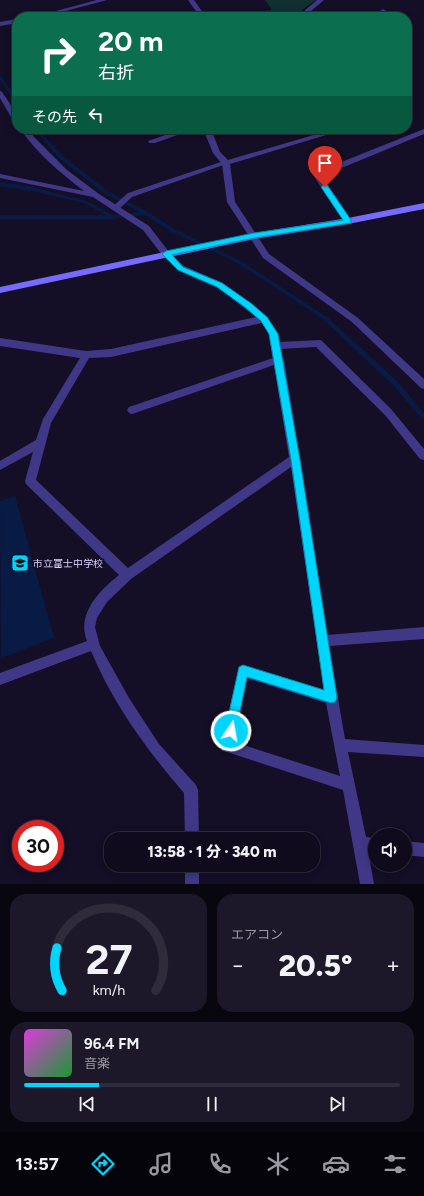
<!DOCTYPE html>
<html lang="ja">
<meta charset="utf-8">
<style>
:root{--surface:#0f0a1c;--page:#1d1829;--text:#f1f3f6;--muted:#9b9aa3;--line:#2f2b3b;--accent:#00d5fe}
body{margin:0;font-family:Figtree,"Noto Sans JP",sans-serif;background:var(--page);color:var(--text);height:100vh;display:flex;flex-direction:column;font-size:15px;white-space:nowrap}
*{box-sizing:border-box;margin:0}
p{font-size:13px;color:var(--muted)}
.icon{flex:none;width:22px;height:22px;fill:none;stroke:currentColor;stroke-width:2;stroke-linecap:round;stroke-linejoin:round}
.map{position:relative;height:884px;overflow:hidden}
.panel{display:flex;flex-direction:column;gap:10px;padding:10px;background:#08060f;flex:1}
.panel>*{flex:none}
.hud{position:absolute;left:12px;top:12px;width:400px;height:122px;border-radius:16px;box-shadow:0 2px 10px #0003,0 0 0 1px var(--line);background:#0b6e4f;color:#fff;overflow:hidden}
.buttons{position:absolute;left:368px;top:828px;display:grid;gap:8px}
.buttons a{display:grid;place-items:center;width:44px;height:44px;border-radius:50%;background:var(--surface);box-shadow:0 2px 10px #0003,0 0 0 1px var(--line);font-size:20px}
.speed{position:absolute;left:12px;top:820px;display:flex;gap:8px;font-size:20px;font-weight:700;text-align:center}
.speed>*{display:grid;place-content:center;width:52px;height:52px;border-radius:50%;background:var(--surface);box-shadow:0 2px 10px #0003,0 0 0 1px var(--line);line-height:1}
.speed .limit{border:6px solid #d22;background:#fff;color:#111}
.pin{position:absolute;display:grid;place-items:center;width:34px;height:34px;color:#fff;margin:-41px -17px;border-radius:50% 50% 50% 0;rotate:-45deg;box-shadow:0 0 4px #0007}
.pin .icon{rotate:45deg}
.me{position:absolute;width:44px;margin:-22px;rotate:12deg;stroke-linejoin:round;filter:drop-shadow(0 0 3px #0008)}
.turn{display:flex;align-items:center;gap:14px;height:84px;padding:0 20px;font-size:18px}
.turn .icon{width:52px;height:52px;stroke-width:2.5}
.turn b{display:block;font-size:28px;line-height:34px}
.then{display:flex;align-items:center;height:38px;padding:0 20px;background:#0003;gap:8px;font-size:15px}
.big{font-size:30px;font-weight:800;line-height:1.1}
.panel .card{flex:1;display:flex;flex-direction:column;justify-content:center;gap:6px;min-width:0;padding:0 14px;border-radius:16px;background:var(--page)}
.panel .dial{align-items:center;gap:0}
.dial svg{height:104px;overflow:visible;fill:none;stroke:var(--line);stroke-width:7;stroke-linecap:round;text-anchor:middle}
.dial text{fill:var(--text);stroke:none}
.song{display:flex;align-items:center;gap:12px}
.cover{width:48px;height:48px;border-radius:6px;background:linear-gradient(135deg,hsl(300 70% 55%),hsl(130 70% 35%))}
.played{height:4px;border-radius:2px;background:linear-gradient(90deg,var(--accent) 20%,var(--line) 20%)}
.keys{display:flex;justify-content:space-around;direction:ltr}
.heat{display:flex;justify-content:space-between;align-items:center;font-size:22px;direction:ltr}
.panel .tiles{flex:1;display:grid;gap:10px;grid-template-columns:1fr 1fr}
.card:last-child{grid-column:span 2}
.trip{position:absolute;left:104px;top:832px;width:216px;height:40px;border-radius:16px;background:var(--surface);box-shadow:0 2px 10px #0003,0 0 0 1px var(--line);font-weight:800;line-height:40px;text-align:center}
.tabs{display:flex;height:64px;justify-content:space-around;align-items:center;background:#06040b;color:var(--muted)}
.tabs .icon{width:28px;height:28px}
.tabs .on{color:var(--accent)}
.tabs b{font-size:18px;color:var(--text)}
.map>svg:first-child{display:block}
.green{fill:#112f30}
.water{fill:#081b45}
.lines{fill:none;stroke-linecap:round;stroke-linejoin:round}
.stream{fill:#081b45;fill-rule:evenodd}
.lane{fill:#403886;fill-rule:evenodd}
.street{fill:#403886;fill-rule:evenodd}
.secondary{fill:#776aff;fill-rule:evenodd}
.route{fill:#00d5fe;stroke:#008aa5}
.labels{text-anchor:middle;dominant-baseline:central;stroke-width:4;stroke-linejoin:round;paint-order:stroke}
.poi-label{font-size:10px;fill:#dbd3ff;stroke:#140e26;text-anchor:start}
</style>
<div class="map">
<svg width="424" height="884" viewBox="0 0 424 884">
<rect width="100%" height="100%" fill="#140e26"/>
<path class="green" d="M 265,0 L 316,0 L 292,17 L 234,17 L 272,10 Z"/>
<path class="water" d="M 15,496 L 54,638 L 1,658 L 0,501 Z"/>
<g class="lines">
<path class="stream" d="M 0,76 L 1,76 L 17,100 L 17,104 L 16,104 L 0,80 Z
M 34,129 L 38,129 L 64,157 L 109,192 L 148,212 L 174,229 L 241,261 L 327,317 L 398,382 L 424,413 L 424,419 L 422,419 L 394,386 L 323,319 L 237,263 L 170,231 L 145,215 L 112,219 L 0,219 L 0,215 L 106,215 L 84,203 L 32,191 L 0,186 L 0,182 L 32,187 L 87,201 L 113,215 L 140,212 L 105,194 L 60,159 Z"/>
<path class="lane" d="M 224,161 L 228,161 L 229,163 L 132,197 L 118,210 L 112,210 L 111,208 L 128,193 Z"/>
<path class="street" d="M 97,0 L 107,0 L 43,17 L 33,17 Z
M 188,0 L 194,0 L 206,17 L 200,17 Z
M 317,0 L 324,0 L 304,17 L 297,17 Z
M 383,9 L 386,11 L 388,17 L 382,17 L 380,11 Z
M 17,19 L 17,23 L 0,26 L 0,22 Z
M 0,91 L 2,92 L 17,114 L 17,122 L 14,122 L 0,98 Z
M 20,129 L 28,129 L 34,137 L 67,170 L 99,194 L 149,226 L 169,252 L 184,266 L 223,283 L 267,317 L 278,334 L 279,342 L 321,340 L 391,409 L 424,449 L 424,460 L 420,459 L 385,415 L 316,347 L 280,349 L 284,360 L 327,635 L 424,627 L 424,639 L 329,646 L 345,739 L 424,745 L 424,757 L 348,752 L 366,837 L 375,838 L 375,852 L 368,851 L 374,884 L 360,884 L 343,790 L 227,752 L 222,751 L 221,746 L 239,667 L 243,665 L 324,690 L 291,467 L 131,579 L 107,602 L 97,618 L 95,627 L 100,646 L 129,698 L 159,744 L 196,785 L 198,790 L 199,839 L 185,839 L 184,793 C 147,750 113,704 91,651 L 0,685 L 0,673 L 87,641 C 76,614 100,590 119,575 L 26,484 L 25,481 L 33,452 L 0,470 L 0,461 L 36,440 L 43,419 L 80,358 L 0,346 L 0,338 L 86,351 L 111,349 L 256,317 L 217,287 L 178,270 L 163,256 L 143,230 L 93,197 L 0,178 L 0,174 L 84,191 C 60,173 37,153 20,129 ZM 262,323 L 269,334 L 273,358 L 129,407 L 127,410 L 129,413 L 132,414 L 274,365 L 289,457 L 128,568 L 36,480 L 51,423 L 89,358 L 111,357 ZM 247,678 L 326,703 L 340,776 L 234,742 Z
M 183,129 L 194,129 L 155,143 L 149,143 L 148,141 Z
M 203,129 L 211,129 L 220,152 L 228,160 L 334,129 L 346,129 L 230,164 L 235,202 L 269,254 L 358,318 L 424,379 L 424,389 L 421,388 L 352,322 L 263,258 L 227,202 L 222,164 L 213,153 Z
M 424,129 L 424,134 L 322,176 L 352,221 L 348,224 L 345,223 L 313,175 L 314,173 Z
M 405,841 L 424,843 L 424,857 L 405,855 Z
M 185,865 L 199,865 L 199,884 L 185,884 Z"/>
<path class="secondary" d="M 424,203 L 424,209 L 348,224 L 254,239 L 0,293 L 0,287 L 254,233 L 348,218 Z"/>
</g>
<path class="route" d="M 325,184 L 327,185 L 351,220 L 351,223 L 254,238 L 172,255 L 183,267 L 222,283 L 252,304 L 267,317 L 278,334 L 300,460 L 337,698 L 335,702 L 331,703 L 247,677 L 236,731 L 235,735 L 231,737 L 227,735 L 225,731 L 239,667 L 243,665 L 324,690 L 291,460 L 269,334 L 261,321 L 246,308 L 217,287 L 178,270 L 162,254 L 166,251 L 254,233 L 343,220 L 321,187 Z"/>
<defs>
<g id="school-square" transform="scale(0.9)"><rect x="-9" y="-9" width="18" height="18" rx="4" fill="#00d5fe" stroke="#140e26"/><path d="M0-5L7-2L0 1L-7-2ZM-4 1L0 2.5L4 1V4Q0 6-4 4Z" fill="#111"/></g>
</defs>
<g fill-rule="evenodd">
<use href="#school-square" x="20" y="563"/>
</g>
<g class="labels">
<g class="poi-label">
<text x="33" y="563">市立富士中学校</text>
</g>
</g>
</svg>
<div class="buttons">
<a><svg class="icon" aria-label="sound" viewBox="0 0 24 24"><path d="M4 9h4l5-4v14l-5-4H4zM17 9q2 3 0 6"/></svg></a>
</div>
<div class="speed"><div class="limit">30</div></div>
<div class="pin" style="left:325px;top:187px;background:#d93025"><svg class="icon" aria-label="arrive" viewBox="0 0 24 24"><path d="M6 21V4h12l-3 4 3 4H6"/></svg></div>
<svg class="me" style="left:231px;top:731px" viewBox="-20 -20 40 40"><circle r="17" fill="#00d5fe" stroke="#fff" stroke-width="3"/><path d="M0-11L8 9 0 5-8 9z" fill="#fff"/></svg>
<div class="trip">13:58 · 1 分 · 340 m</div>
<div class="hud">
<div class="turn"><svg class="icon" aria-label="right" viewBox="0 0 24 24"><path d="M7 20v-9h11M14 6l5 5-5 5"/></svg><div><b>20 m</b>右折</div></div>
<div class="then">その先<svg class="icon" aria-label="left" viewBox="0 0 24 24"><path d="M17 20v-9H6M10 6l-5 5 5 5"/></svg></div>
</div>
</div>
<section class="panel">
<div class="tiles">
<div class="card dial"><svg viewBox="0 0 100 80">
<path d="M14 69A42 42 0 1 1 86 69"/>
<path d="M14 69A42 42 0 0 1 10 36" stroke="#00d5fe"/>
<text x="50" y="56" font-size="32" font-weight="700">27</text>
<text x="50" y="72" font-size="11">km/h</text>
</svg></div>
<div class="card"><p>エアコン</p>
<div class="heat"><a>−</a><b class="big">20.5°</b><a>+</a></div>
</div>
<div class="card">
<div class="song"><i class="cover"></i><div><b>96.4 FM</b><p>音楽</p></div></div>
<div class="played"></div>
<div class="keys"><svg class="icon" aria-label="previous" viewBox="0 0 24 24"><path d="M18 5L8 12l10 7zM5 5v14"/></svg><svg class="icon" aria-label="pause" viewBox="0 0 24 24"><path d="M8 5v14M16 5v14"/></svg><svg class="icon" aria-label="next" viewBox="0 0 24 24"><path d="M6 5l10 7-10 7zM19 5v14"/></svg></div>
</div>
</div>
</section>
<nav class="tabs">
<b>13:57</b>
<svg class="icon on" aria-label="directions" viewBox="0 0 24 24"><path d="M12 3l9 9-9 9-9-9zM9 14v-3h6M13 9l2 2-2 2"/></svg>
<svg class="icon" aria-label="music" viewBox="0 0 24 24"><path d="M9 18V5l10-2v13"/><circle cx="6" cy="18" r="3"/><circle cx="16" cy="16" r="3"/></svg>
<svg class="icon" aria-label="phone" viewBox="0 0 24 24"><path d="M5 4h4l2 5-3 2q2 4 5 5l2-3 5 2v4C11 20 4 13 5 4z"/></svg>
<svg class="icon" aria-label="climate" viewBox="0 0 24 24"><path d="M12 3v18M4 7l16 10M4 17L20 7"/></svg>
<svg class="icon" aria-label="car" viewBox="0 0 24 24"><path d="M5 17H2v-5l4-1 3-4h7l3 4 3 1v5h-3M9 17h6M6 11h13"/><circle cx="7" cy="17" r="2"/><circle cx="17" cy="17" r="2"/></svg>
<svg class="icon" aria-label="filters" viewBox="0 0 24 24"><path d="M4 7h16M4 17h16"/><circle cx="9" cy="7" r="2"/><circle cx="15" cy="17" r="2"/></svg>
</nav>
